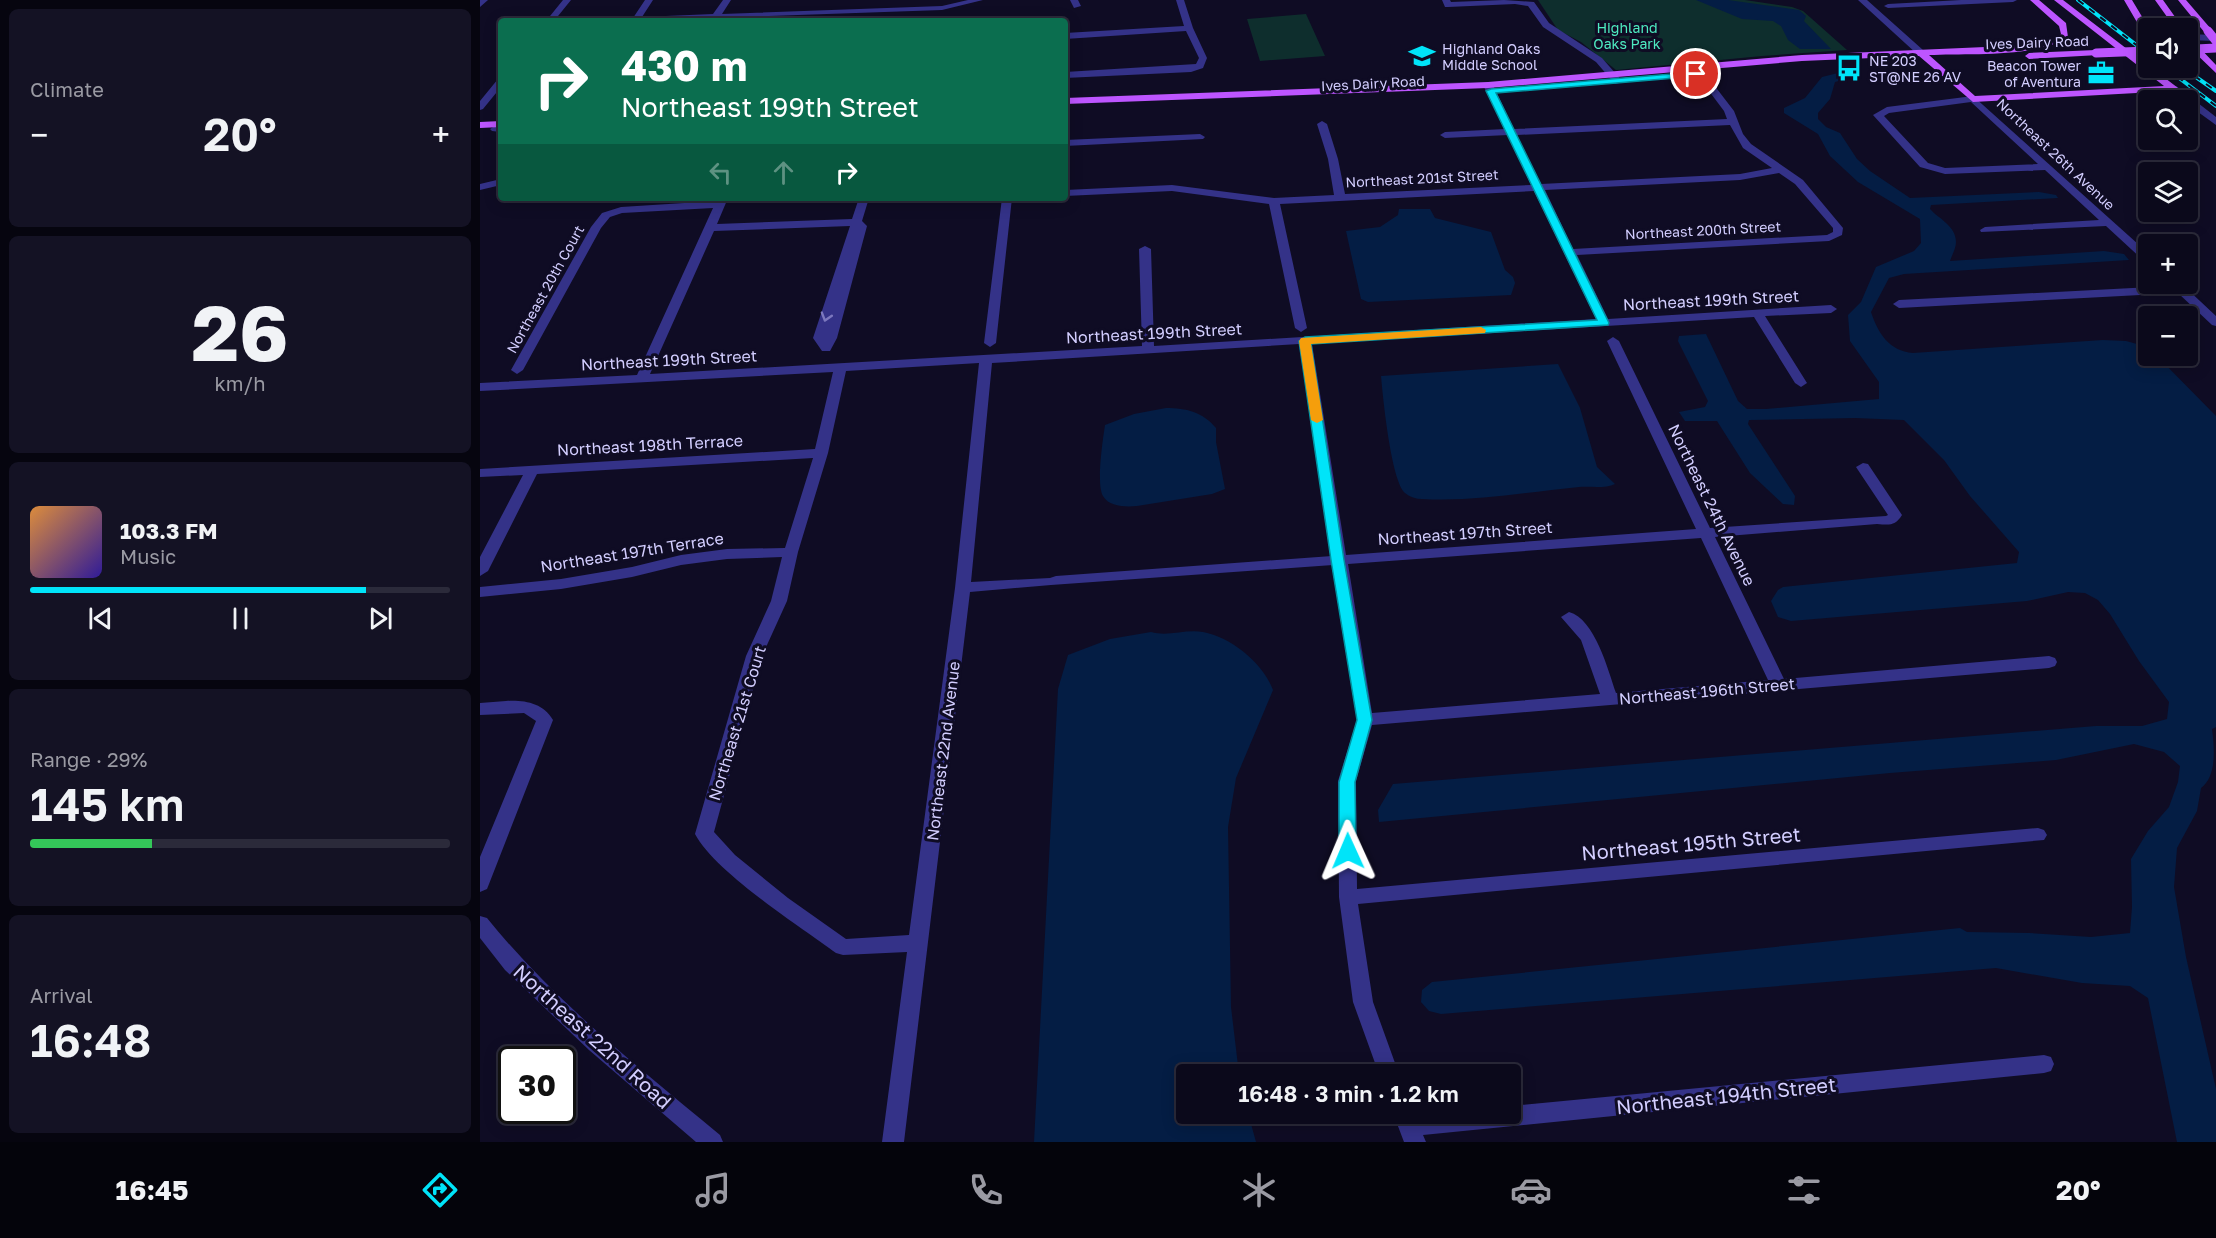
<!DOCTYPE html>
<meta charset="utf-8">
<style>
:root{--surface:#0b091b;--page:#141224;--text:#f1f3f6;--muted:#9a9aa3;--line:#2b2a3a;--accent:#00e4f9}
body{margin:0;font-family:"Golos Text",sans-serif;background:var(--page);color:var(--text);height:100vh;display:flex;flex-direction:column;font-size:22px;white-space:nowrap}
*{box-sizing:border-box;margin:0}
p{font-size:20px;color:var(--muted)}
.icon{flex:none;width:33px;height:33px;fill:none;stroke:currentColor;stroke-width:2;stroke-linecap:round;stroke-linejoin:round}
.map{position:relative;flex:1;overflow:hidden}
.sheet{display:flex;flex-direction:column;gap:9px;padding:9px;background:#06050f;width:480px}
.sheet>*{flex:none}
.guide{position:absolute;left:18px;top:18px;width:570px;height:183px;border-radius:6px;box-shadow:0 3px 15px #0003,0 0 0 2px var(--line);background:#0b6e4f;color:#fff;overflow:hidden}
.tools{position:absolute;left:1658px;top:18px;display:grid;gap:12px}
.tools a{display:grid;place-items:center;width:60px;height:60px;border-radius:6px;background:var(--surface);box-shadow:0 3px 15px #0003,0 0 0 2px var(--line);font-size:30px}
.speed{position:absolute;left:18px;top:1046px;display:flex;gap:12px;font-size:30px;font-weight:700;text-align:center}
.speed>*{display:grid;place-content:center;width:78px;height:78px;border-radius:50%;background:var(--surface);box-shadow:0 3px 15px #0003,0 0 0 2px var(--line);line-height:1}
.speed .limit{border:3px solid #111;border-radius:9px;background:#fff;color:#111}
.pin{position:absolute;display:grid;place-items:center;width:51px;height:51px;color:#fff;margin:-26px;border:3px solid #fff;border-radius:50%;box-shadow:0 2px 6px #0007}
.me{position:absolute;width:66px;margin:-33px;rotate:359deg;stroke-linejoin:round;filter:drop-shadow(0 0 4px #0008)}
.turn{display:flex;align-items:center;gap:21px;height:126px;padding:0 24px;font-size:27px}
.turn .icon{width:78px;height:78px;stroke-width:2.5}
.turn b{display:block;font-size:42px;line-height:51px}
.lanes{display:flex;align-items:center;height:57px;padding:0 24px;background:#0003;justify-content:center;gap:30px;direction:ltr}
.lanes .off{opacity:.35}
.big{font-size:45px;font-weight:600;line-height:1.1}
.sheet .widget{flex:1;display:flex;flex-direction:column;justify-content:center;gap:9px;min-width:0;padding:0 21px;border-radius:9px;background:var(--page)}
.sheet .dial{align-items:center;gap:0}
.dial b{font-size:78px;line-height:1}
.song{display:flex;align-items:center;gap:18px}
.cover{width:72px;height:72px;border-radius:9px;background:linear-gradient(135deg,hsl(30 70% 55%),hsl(250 70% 35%))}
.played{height:6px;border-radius:3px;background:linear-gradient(90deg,var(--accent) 80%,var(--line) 80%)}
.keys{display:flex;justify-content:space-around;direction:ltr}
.heat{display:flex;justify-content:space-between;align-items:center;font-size:33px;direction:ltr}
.charge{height:9px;border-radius:4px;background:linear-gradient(90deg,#34c759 29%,var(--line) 0)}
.trip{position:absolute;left:696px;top:1064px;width:345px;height:60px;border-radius:6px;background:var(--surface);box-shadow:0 3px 15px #0003,0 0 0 2px var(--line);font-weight:600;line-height:60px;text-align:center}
.menu{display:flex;height:96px;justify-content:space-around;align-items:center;background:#04040b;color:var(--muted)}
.menu .icon{width:42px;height:42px}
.menu .active{color:var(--accent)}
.menu b{font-size:27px;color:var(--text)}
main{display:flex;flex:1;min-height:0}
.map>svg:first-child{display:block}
.green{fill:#0e2e2d}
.water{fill:#041d44}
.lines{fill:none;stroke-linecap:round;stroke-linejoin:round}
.minor{fill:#343288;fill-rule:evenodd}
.major{fill:#bd55ff;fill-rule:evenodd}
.rail-casing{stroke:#00e4f9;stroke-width:4}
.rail{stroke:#0f0c24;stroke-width:2;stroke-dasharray:7;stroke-linecap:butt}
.major-bridge{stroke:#bd55ff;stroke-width:9}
.oneway{stroke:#7c78be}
.route{fill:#00e4f9;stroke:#0094a2;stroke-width:1.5}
.slow{fill:#f59e0b}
.labels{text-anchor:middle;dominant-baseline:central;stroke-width:6;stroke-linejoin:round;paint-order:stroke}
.far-park-label{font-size:14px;fill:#4eebc1;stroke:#0f0c24}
.far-street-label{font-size:14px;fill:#d3ceff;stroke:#0f0c24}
.far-poi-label{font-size:14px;fill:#d3ceff;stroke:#0f0c24;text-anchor:start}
.street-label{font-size:16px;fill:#d3ceff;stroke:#0f0c24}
.near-street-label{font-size:20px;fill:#d3ceff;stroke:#0f0c24}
</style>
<main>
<section class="sheet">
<div class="widget"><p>Climate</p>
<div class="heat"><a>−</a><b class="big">20°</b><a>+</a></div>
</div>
<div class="widget dial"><b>26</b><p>km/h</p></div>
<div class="widget">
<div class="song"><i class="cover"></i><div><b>103.3 FM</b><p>Music</p></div></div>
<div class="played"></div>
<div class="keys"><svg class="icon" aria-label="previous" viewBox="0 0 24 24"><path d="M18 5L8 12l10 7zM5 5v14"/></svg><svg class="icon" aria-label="pause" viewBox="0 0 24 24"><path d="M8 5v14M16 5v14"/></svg><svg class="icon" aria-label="next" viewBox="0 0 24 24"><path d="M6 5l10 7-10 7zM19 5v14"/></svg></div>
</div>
<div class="widget"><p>Range · 29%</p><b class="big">145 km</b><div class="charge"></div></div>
<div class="widget"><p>Arrival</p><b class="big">16:48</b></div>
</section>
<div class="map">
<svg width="1736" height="1142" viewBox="0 0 1736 1142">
<rect width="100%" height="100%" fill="#0f0c24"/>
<path class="green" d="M 1058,0 L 1265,0 L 1312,7 L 1323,11 L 1367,50 L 1282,56 L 1136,70 L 1101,42 L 1078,30 Z
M 826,14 L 845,56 L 780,61 L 767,19 Z"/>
<path class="water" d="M 1216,0 L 1248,0 L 1319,10 L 1326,16 L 1324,21 L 1351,49 L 1320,49 L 1308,40 L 1301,26 L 1293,21 L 1262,19 Z
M 1367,69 L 1380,75 L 1355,82 L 1350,99 L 1338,113 L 1338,119 L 1346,127 L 1360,133 L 1377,159 L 1390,171 L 1430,198 L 1559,192 L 1576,195 L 1578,198 L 1451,205 L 1450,209 C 1459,219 1476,226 1476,242 C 1476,248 1472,255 1470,261 L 1624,251 L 1644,254 L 1649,260 L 1424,274 L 1409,278 L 1391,312 C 1398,333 1409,351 1433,353 L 1623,340 L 1646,341 L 1668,347 L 1668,356 L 1677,356 L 1736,416 L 1736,727 L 1732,729 C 1735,751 1736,777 1721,788 L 1717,811 L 1697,848 L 1694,887 L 1706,957 L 1736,1089 L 1736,1142 L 1697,1142 L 1668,998 L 1650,986 L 1602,983 L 1516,968 L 961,1014 L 949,1011 L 941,1002 L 942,990 L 952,982 L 1480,928 L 1487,932 L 1549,933 L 1611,937 L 1650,933 L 1652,907 L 1651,859 L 1668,831 L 1689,807 L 1698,782 L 1700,766 L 1684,752 L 1654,744 L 1576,760 L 1410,773 L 899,822 L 898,810 L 913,784 L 1616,726 L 1662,726 L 1687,719 L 1689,702 L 1659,661 L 1630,614 L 1618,600 L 1605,593 L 1588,592 L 1547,601 L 1311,621 L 1298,617 L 1291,601 L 1298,590 L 1303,587 L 1537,563 L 1539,552 L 1490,496 L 1464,460 L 1424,420 L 1375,418 L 1269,420 L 1268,424 L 1315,496 L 1314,505 L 1303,504 L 1270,473 L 1237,421 L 1205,421 L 1199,412 L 1225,407 L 1228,401 L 1198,341 L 1199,336 L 1226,334 L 1258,401 L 1267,409 L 1286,409 L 1399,399 L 1399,382 L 1370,341 L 1368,315 L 1381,302 L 1396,267 L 1434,251 L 1441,243 L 1440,219 L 1378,182 L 1350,156 L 1338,134 L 1304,113 L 1304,108 L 1325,98 L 1342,77 L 1358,73 L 1358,70 Z
M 919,209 L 950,209 L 955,218 L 1011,232 L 1025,270 L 1033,277 L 1035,283 L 1031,295 L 888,302 L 881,299 L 866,231 L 900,227 L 918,215 Z
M 1078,364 L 1100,408 L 1117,467 L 1135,484 C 1125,489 1110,486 1099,487 C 1047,492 994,502 942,499 C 936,499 930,497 925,493 C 911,480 903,398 901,376 Z
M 686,408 C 706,408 723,412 736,428 L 736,442 L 745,489 L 732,494 L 657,506 C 646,507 629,507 623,496 C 616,484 623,439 625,425 L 654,414 Z
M 671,632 C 688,637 705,629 723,632 C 751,637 783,663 793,690 L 756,778 L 748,827 L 751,1007 L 759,1074 L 706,1074 L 706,1113 L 768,1113 L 776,1142 L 554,1142 L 578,689 L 588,655 L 630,639 Z"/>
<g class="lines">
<path class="minor" d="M 0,0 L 8,0 L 0,7 Z
M 83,0 L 91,0 L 74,21 L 66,21 Z
M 165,0 L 173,0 L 162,17 L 233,14 L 243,0 L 251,0 L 242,14 L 462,6 L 488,0 L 503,0 L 462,10 L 151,21 Z
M 590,0 L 598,0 L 601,6 L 594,8 Z
M 696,0 L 704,0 L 713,28 L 727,58 L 723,68 L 711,72 L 585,78 L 585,72 L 716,64 L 719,58 L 706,31 L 585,39 L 585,33 L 704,26 Z
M 962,0 L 970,0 L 971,2 L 1024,0 L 1054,2 L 1069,23 L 1122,58 L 1143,82 L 1135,84 L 1116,62 L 1063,27 L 1048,6 L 1035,4 L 968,7 L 965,7 Z
M 1378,0 L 1387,0 L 1443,50 L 1443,54 L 1437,54 Z
M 1481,0 L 1537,0 L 1533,2 L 1408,8 L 1404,6 L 1408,4 Z
M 1707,34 L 1736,35 L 1736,41 L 1707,40 Z
M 21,78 L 21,87 L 3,109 L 0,110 L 0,101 L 18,79 Z
M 1008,82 L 1013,85 L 1034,129 L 1247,119 L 1244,111 L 1226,87 L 1234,85 L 1254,111 L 1263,134 L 1271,144 L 1323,180 L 1363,228 L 1362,235 L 1349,241 L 1097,255 L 1128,319 L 1351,305 L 1357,309 L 1351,313 L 1285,316 L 1327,383 L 1321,387 L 1315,383 L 1274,317 L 832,344 L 866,555 L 1216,529 L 1127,341 L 1133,337 L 1139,341 L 1230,528 L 1406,516 L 1408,515 L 1376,467 L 1383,463 L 1388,464 L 1422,515 C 1415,526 1410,525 1397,524 L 1235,537 L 1304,679 L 1569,656 L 1575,658 L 1577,662 L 1575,666 L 1569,668 L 892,725 L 876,781 L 877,889 L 1558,828 L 1564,830 L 1567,835 L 1564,840 L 878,904 L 893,1002 L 919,1074 L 899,1074 L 873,1002 L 859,897 L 858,781 L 877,720 L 853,565 L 571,585 L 490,592 L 424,1142 L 402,1142 L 427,952 L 363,955 L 356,953 C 319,926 235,872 215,834 L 266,656 L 291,601 L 302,557 L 247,559 L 201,565 L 152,577 L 81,589 L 0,597 L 0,587 L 81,579 L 152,567 L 201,555 L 247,549 L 305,548 L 333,458 L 57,474 L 8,571 L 0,576 L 0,557 L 43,475 L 0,477 L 0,469 L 335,449 L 353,372 L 0,391 L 0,383 L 157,375 L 233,208 L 142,213 L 130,217 L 121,228 L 43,370 L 37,374 L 31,370 L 111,227 L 122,213 L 141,207 L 236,201 L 238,198 L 248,198 L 237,224 L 372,219 L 379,198 L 389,198 L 382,221 L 387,226 L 357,338 L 350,351 L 342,351 L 333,338 L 370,226 L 234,231 L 170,374 L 662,346 L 659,249 L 665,246 L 671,249 L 674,346 L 1116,319 L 1054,191 L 800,204 L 827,328 L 821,332 L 815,328 L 789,204 L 692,191 L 585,196 L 585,190 L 692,185 L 794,198 L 854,195 L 848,159 L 837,124 L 842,121 L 847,124 L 858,159 L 865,194 L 1051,185 L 1028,135 L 965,138 L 960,135 L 965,132 L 1025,129 L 1003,85 ZM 1250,125 L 1263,148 L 1292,168 L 1260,174 L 1061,184 L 1037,135 ZM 1299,173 L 1315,184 L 1353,228 L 1353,232 L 1347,235 L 1093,249 L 1065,190 L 1260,180 ZM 819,344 L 852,556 L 576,576 L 570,578 L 491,582 L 512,363 ZM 499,363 L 475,588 L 429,935 L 366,939 L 308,898 L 255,855 L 234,832 L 282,656 L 307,601 L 318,552 L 348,453 L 366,371 ZM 1221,538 L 1288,680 L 1136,693 C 1128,670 1115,619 1089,612 L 1081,617 L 1101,640 L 1120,694 L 892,713 L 868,564 Z
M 1690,86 L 1696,86 L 1736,117 L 1736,125 L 1707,104 L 1707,100 L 1703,100 L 1690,90 Z
M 1493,96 L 1668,253 L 1668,262 L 1664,261 L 1626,226 L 1501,232 L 1500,230 L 1505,227 L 1619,220 L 1565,170 L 1465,174 L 1440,167 L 1393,115 L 1407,107 ZM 1491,102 L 1558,164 L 1465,168 L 1448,163 L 1404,116 L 1409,113 Z
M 15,126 L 21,126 L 21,132 L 12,131 L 10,129 Z
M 720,134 L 725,137 L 723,139 L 585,146 L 585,140 Z
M 21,179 L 21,185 L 0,190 L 0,184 Z
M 522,198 L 532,198 L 516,343 L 510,347 L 504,343 Z
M 1690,284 L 1701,284 L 1705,287 L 1736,316 L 1736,326 L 1732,325 L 1698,293 L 1419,308 L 1413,304 L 1419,300 L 1691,286 Z
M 26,701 C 45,700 63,703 73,720 L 9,884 L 7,889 L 0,892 L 0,857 L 56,721 L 44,713 L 0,715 L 0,703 Z
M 0,916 L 7,918 C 74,1001 158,1067 240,1135 L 243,1142 L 216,1142 L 109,1050 L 25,970 L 0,938 Z
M 1564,1055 L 1571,1057 L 1574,1064 L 1571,1071 L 1564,1073 L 943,1135 L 946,1142 L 924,1142 L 913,1113 L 935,1113 L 936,1115 L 1030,1113 L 1030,1106 Z"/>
<path class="major" d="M 1550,0 L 1559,0 L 1586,23 L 1588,37 C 1558,58 1487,53 1449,55 L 1495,96 L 1684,86 L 1574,0 L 1583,0 L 1668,65 L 1668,68 L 1672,68 L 1698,88 L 1693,91 L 1493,102 L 1439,56 L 1322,61 L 1008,88 L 585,104 L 585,98 L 1008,82 L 1322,55 L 1551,45 L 1572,40 L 1581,34 L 1579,26 Z
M 1644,0 L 1652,0 L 1664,20 L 1675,28 L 1668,30 L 1658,24 Z
M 1675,0 L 1683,0 L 1703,28 L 1695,28 Z
M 1698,0 L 1706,0 L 1731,29 L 1731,33 L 1725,33 Z
M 1711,45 L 1717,45 L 1736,65 L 1736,73 L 1711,49 Z
M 1616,50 L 1619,51 L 1619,55 L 1549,59 L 1545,56 L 1549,53 Z
M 21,121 L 21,127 L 0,128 L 0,122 Z"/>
<g class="rail-casing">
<path id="rail" d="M 1598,0 L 1668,54
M 1686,68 L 1736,106
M 1703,68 L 1736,91"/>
</g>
<use href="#rail" class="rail"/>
<path class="major-bridge" d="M 1728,31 L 1736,41
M 1716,49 L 1736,48
M 1616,53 L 1668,51"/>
</g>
<defs><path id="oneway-chevron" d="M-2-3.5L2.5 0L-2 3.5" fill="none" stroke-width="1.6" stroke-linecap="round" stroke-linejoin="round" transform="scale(1.5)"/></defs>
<use class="oneway" href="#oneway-chevron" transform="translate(346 317) rotate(107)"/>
<path class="route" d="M 1216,72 L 1220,74 L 1219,76 L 1016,93 L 1129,323 L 1128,325 L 831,344 L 864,560 L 892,720 L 875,782 L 876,851 L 874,855 L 868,857 L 862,855 L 859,851 L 859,782 L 877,720 L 851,560 L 819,341 L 825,337 L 1117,320 L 1006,91 L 1011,89 Z"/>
<path class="slow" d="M 1001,327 L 1006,330 L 1005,333 L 831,344 L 843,420 L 837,423 L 831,420 L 819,341 L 821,338 Z"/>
<defs>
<g id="school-bare" transform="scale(2.07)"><path d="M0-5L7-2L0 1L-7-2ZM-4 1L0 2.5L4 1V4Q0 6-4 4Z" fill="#00e4f9" stroke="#0f0c24" stroke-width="2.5" paint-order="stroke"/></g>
<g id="bus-bare" transform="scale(2.07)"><path d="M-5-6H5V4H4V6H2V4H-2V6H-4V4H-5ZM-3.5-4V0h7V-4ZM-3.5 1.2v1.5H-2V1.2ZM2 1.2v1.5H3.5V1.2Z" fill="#00e4f9" stroke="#0f0c24" stroke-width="2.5" paint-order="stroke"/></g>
<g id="office-bare" transform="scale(2.07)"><path d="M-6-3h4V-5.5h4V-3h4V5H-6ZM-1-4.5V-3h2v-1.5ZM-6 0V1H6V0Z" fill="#00e4f9" stroke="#0f0c24" stroke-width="2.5" paint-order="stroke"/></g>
</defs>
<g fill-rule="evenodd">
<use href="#school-bare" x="942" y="56"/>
<use href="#bus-bare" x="1369" y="68"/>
<use href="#office-bare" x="1621" y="73"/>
</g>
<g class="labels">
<g class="far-park-label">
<text x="1147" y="27">Highland<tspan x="1147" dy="16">Oaks Park</tspan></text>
</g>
<g class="far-street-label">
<text transform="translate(1557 42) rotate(-2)">Ives Dairy Road</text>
<text transform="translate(893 83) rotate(-3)">Ives Dairy Road</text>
<text transform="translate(1576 154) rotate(43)">Northeast 26th Avenue</text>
<text transform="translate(942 178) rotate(-3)">Northeast 201st Street</text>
<text transform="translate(1223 230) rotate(-3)">Northeast 200th Street</text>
<text transform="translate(65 289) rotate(-61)">Northeast 20th Court</text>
</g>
<g class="far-poi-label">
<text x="962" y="48">Highland Oaks<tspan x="962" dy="16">Middle School</tspan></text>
<text x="1389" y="60">NE 203<tspan x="1389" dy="16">ST@NE 26 AV</tspan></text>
<text x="1601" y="65" text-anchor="end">Beacon Tower<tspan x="1601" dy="16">of Aventura</tspan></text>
</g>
<g class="street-label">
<text transform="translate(1231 300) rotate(-3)">Northeast 199th Street</text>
<text transform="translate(674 333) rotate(-3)">Northeast 199th Street</text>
<text transform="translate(189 360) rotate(-3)">Northeast 199th Street</text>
<text transform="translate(170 445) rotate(-3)">Northeast 198th Terrace</text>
<text transform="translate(1232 505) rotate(64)">Northeast 24th Avenue</text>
<text transform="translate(985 533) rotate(-4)">Northeast 197th Street</text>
<text transform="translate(152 552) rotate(-9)">Northeast 197th Terrace</text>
<text transform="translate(1227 691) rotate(-5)">Northeast 196th Street</text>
<text transform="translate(257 723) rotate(-73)">Northeast 21st Court</text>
<text transform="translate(463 751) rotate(-83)">Northeast 22nd Avenue</text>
</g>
<g class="near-street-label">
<text transform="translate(1211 843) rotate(-5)">Northeast 195th Street</text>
<text transform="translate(113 1036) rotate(42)">Northeast 22nd Road</text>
<text transform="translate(1246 1095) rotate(-6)">Northeast 194th Street</text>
</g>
</g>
</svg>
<div class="tools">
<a><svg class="icon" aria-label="sound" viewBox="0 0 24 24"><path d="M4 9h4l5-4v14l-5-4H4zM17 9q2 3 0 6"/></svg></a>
<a><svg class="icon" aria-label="search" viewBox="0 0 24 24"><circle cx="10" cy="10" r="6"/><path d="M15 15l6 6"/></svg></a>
<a><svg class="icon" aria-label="layers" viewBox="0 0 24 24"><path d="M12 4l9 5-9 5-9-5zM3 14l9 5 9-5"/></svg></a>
<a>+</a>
<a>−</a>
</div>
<div class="speed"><div class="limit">30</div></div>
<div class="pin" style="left:1216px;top:74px;background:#d93025"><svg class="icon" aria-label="arrive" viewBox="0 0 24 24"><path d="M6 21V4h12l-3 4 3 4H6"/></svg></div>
<svg class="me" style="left:868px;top:851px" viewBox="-20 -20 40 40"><path d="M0-17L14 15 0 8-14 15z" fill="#00e4f9" stroke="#fff" stroke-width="4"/></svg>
<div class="trip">16:48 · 3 min · 1.2 km</div>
<div class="guide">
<div class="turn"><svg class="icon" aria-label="right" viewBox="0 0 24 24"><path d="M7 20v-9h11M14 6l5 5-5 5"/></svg><div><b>430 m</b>Northeast 199th Street</div></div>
<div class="lanes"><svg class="icon off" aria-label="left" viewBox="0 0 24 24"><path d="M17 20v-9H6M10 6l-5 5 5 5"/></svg><svg class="icon off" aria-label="ahead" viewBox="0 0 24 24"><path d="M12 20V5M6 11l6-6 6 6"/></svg><svg class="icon" aria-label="right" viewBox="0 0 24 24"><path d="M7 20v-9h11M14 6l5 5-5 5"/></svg></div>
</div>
</div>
</main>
<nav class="menu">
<b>16:45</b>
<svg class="icon active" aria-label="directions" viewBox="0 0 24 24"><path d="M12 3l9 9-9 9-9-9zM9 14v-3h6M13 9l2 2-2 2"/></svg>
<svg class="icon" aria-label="music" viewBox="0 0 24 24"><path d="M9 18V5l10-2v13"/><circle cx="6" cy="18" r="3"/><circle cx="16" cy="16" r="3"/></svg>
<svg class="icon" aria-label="phone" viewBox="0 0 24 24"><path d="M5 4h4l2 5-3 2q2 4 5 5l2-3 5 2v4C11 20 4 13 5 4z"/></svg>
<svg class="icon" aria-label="climate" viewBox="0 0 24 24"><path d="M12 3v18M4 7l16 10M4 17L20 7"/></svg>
<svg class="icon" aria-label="car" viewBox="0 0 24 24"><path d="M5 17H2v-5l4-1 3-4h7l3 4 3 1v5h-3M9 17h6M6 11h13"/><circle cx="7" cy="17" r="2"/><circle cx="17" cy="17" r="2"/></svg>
<svg class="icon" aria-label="filters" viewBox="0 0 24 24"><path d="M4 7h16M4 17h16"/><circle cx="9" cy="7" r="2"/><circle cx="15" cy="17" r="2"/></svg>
<b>20°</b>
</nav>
